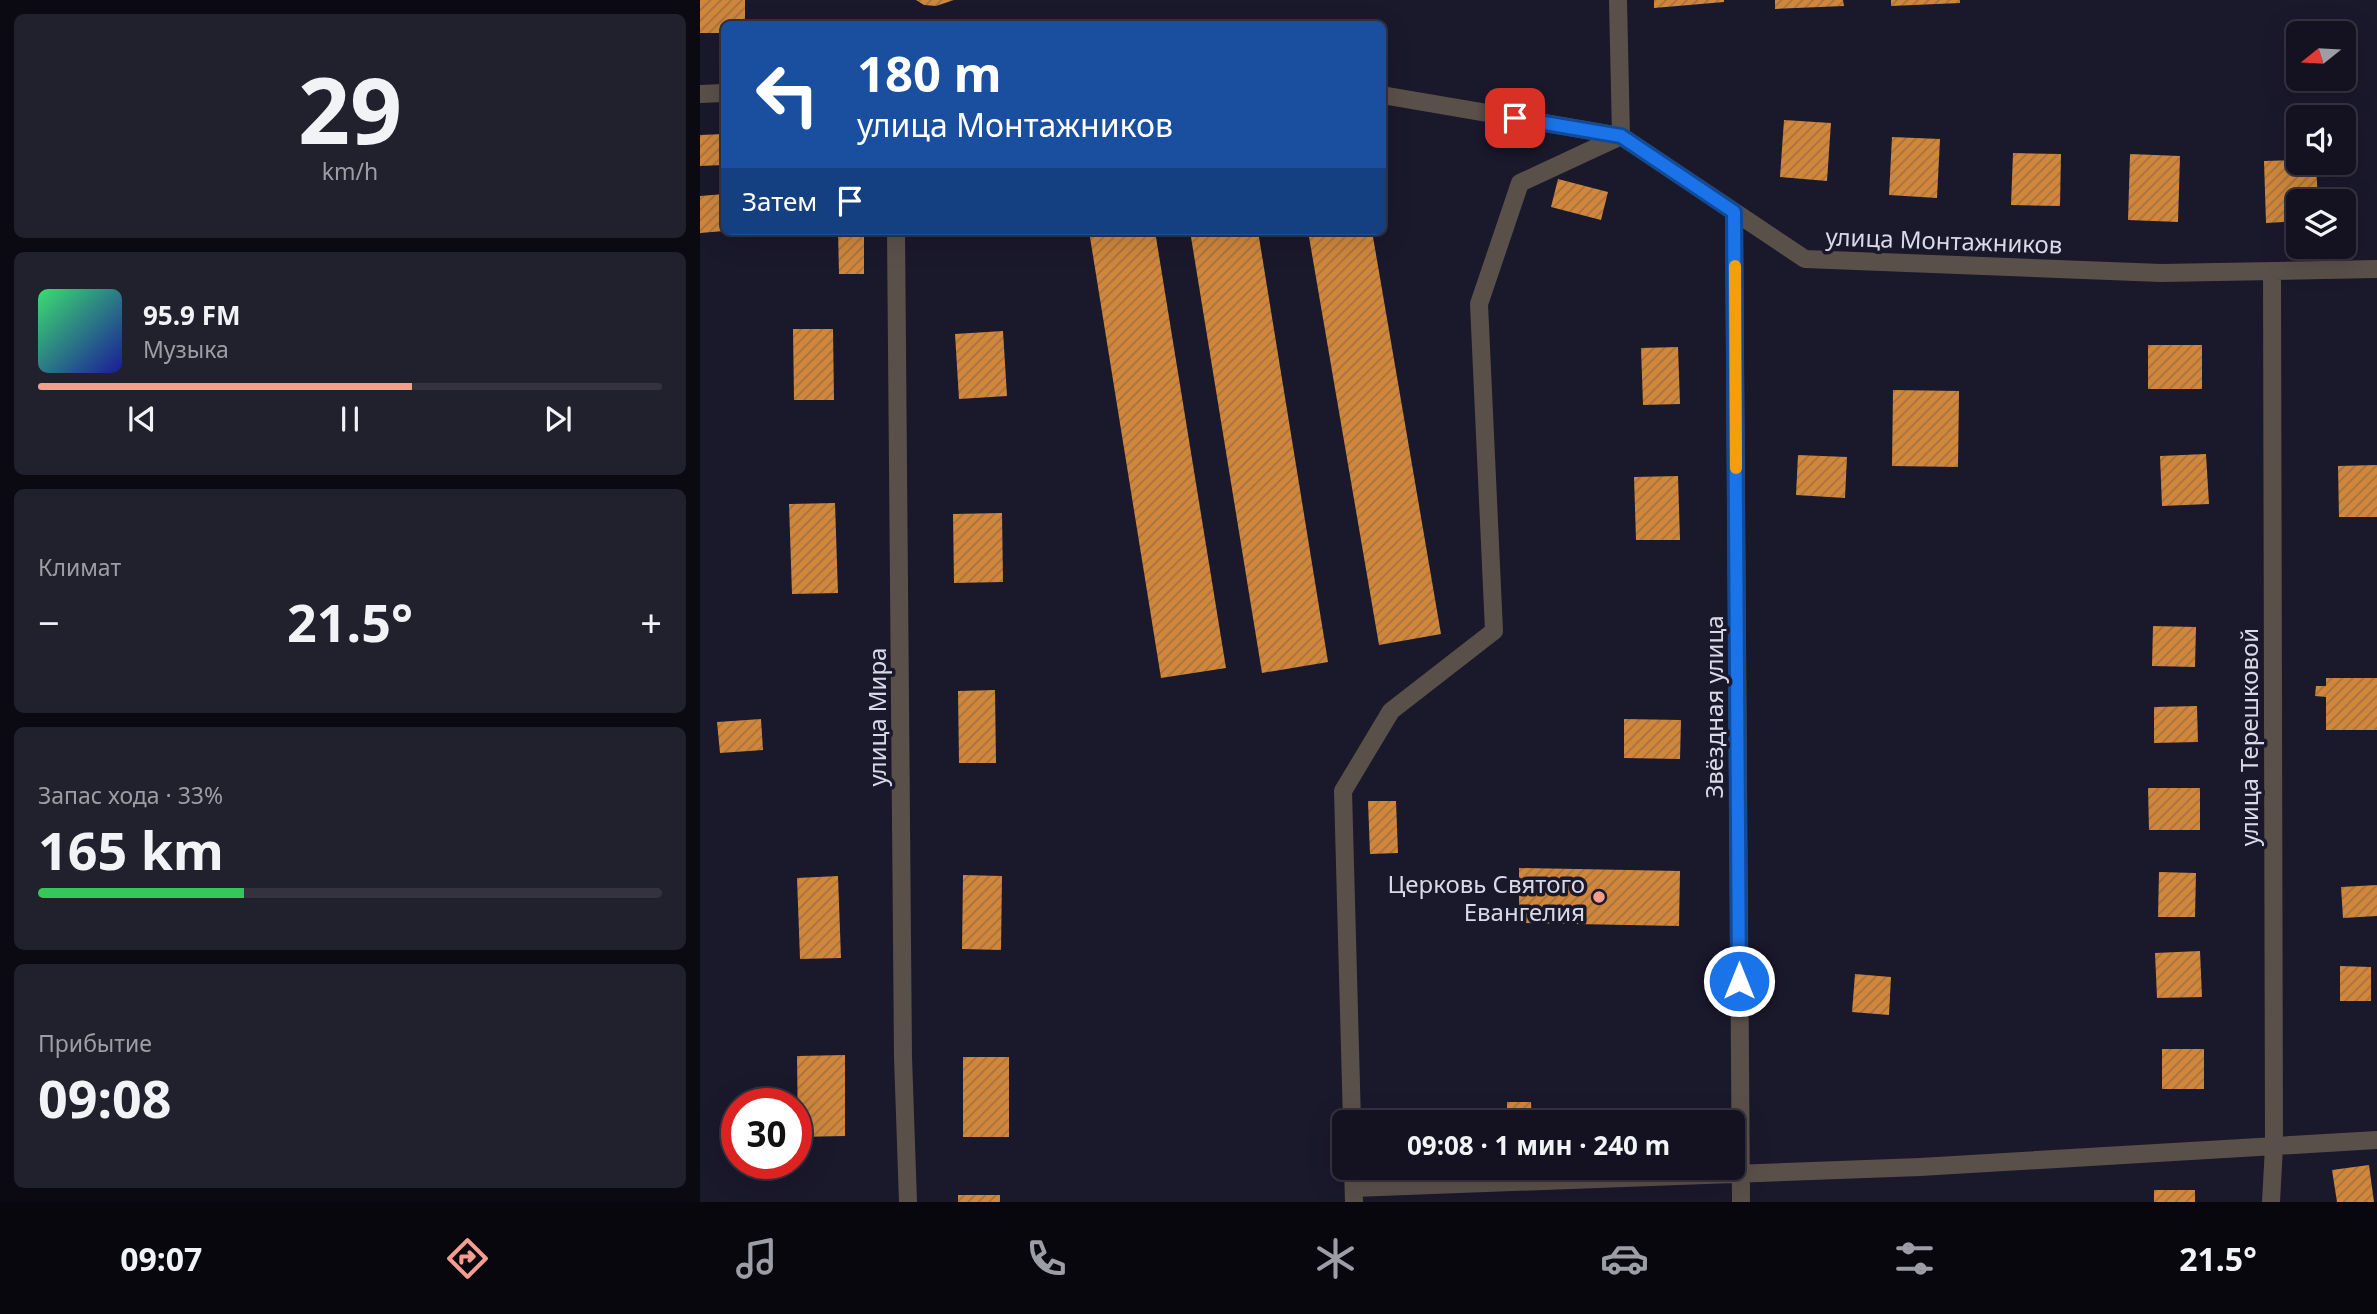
<!DOCTYPE html>
<html lang="ru">
<meta charset="utf-8">
<style>
:root{--surface:#141220;--page:#21202d;--text:#f1f3f6;--muted:#9d9ea5;--line:#33323e;--accent:#f59d8f}
body{margin:0;font-family:"Noto Sans",sans-serif;background:var(--page);color:var(--text);height:100vh;display:flex;flex-direction:column;font-size:26px;white-space:nowrap}
*{box-sizing:border-box;margin:0}
p{font-size:23px;color:var(--muted)}
.icon{flex:none;width:38px;height:38px;fill:none;stroke:currentColor;stroke-width:2;stroke-linecap:round;stroke-linejoin:round}
.map{position:relative;flex:1;overflow:hidden}
.side{display:flex;flex-direction:column;gap:14px;padding:14px;background:#0b0a12;width:700px}
.side>*{flex:none}
.hud{position:absolute;left:21px;top:21px;width:665px;height:214px;border-radius:10px;box-shadow:0 7px 28px #0002,0 0 0 2px var(--line);background:#1a4fa0;color:#fff;overflow:hidden}
.needle{width:46px;rotate:252deg}
.controls{position:absolute;left:1586px;top:21px;display:grid;gap:14px}
.controls a{display:grid;place-items:center;width:70px;height:70px;border-radius:10px;background:var(--surface);box-shadow:0 7px 28px #0002,0 0 0 2px var(--line);font-size:35px}
.speed{position:absolute;left:21px;top:1088px;display:flex;gap:14px;font-size:35px;font-weight:700;text-align:center}
.speed>*{display:grid;place-content:center;width:91px;height:91px;border-radius:50%;background:var(--surface);box-shadow:0 7px 28px #0002,0 0 0 2px var(--line);line-height:1}
.speed .limit{border:10px solid #d22;background:#fff;color:#111}
.pin{position:absolute;display:grid;place-items:center;width:60px;height:60px;color:#fff;margin:-30px;border-radius:14px;box-shadow:0 4px 10px #0006}
.me{position:absolute;width:77px;margin:-38px;rotate:0deg;stroke-linejoin:round;filter:drop-shadow(0 0 5px #0008)}
.turn{display:flex;align-items:center;gap:24px;height:147px;padding:0 21px;font-size:32px}
.turn .icon{width:91px;height:91px;stroke-width:2.5}
.turn b{display:block;font-size:49px;line-height:60px}
.then{display:flex;align-items:center;height:66px;padding:0 21px;background:#0003;gap:14px;font-size:26px}
.big{font-size:52px;font-weight:700;line-height:1.1}
.side .widget{flex:1;display:flex;flex-direction:column;justify-content:center;gap:10px;min-width:0;padding:0 24px;border-radius:10px;background:var(--page)}
.side .dial{align-items:center;gap:0}
.dial b{font-size:91px;line-height:1}
.song{display:flex;align-items:center;gap:21px}
.cover{width:84px;height:84px;border-radius:10px;background:linear-gradient(135deg,hsl(140 70% 55%),hsl(240 70% 35%))}
.played{height:7px;border-radius:4px;background:linear-gradient(90deg,var(--accent) 60%,var(--line) 60%)}
.keys{display:flex;justify-content:space-around;direction:ltr}
.heat{display:flex;justify-content:space-between;align-items:center;font-size:38px;direction:ltr}
.charge{height:10px;border-radius:5px;background:linear-gradient(90deg,#34c759 33%,var(--line) 0)}
.trip{position:absolute;left:632px;top:1110px;width:413px;height:70px;border-radius:10px;background:var(--surface);box-shadow:0 7px 28px #0002,0 0 0 2px var(--line);font-weight:700;line-height:70px;text-align:center}
.dock{display:flex;height:112px;justify-content:space-around;align-items:center;background:#08070d;color:var(--muted)}
.dock .icon{width:49px;height:49px}
.dock .active{color:var(--accent)}
.dock b{font-size:32px;color:var(--text)}
main{display:flex;flex:1;min-height:0}
.map>svg:first-child{display:block}
.building{fill:url(#building-hatch)}
.lines{fill:none;stroke-linecap:round;stroke-linejoin:round}
.minor{stroke:#5a504a;stroke-width:18}
.route-casing{stroke:#114b97;stroke-width:18}
.route{stroke:#1a73e8;stroke-width:12}
.slow{stroke:#f59e0b;stroke-width:12}
.poi-dot{fill:#f59d8f;stroke:#1a182b;stroke-width:2.5}
.labels{text-anchor:middle;dominant-baseline:central;stroke-width:7;stroke-linejoin:round;paint-order:stroke}
.street-label{font-size:24px;fill:#d9d9e7;stroke:#1a182b}
.poi-label{font-size:24px;fill:#d9d9e7;stroke:#1a182b;text-anchor:end}
</style>
<main>
<section class="side">
<div class="widget dial"><b>29</b><p>km/h</p></div>
<div class="widget">
<div class="song"><i class="cover"></i><div><b>95.9 FM</b><p>Музыка</p></div></div>
<div class="played"></div>
<div class="keys"><svg class="icon" aria-label="previous" viewBox="0 0 24 24"><path d="M18 5L8 12l10 7zM5 5v14"/></svg><svg class="icon" aria-label="pause" viewBox="0 0 24 24"><path d="M8 5v14M16 5v14"/></svg><svg class="icon" aria-label="next" viewBox="0 0 24 24"><path d="M6 5l10 7-10 7zM19 5v14"/></svg></div>
</div>
<div class="widget"><p>Климат</p>
<div class="heat"><a>−</a><b class="big">21.5°</b><a>+</a></div>
</div>
<div class="widget"><p>Запас хода · 33%</p><b class="big">165 km</b><div class="charge"></div></div>
<div class="widget"><p>Прибытие</p><b class="big">09:08</b></div>
</section>
<div class="map">
<svg width="1677" height="1202" viewBox="0 0 1677 1202">
<defs>
<pattern id="building-hatch" width="6" height="6" patternUnits="userSpaceOnUse" patternTransform="scale(1.75)"><rect width="6" height="6" fill="#d0873c"/><path d="M-1 1l2-2M0 6l6-6M5 7l2-2" fill="none" stroke="#a5723f"/></pattern>
</defs>
<rect width="100%" height="100%" fill="#1a182b"/>
<path class="building" d="M 0,0 L 45,0 L 45,24 L 24,24 L 24,33 L 0,33 Z
M 216,0 L 254,0 L 236,6 L 224,5 Z
M 954,0 L 1024,0 L 1024,2 L 954,8 Z
M 1075,0 L 1143,0 L 1144,6 L 1075,9 Z
M 1191,0 L 1260,0 L 1260,3 L 1191,6 Z
M 1084,120 L 1131,123 L 1127,181 L 1080,177 Z
M 24,134 L 24,165 L 0,166 L 0,135 Z
M 1192,137 L 1240,139 L 1237,198 L 1189,195 Z
M 1313,153 L 1361,154 L 1360,206 L 1311,205 Z
M 1430,154 L 1480,156 L 1478,222 L 1428,220 Z
M 1598,160 L 1598,163 L 1616,163 L 1618,201 L 1598,201 L 1598,221 L 1566,223 L 1564,161 Z
M 858,179 L 908,192 L 901,220 L 851,207 Z
M 24,194 L 24,231 L 0,233 L 0,196 Z
M 138,231 L 164,231 L 164,274 L 139,274 Z
M 389,231 L 455,231 L 526,668 L 461,678 Z
M 490,231 L 558,231 L 628,662 L 562,673 Z
M 608,231 L 672,231 L 741,634 L 679,645 Z
M 93,329 L 133,329 L 134,400 L 94,400 Z
M 303,331 L 307,396 L 259,399 L 255,334 Z
M 1448,345 L 1502,345 L 1502,389 L 1448,389 Z
M 978,347 L 980,404 L 943,405 L 941,348 Z
M 1193,390 L 1259,391 L 1258,467 L 1192,466 Z
M 1506,454 L 1509,504 L 1462,506 L 1460,456 Z
M 1098,455 L 1147,457 L 1145,498 L 1096,495 Z
M 1677,465 L 1677,517 L 1639,517 L 1638,466 Z
M 978,476 L 980,540 L 936,540 L 934,477 Z
M 135,503 L 138,593 L 92,594 L 89,504 Z
M 302,513 L 303,582 L 254,583 L 253,514 Z
M 1453,626 L 1496,627 L 1495,667 L 1452,666 Z
M 1626,678 L 1677,678 L 1677,730 L 1626,730 L 1626,697 L 1615,696 L 1616,686 L 1626,686 Z
M 295,690 L 296,763 L 259,763 L 258,691 Z
M 1497,706 L 1498,742 L 1454,743 L 1454,707 Z
M 61,719 L 63,750 L 20,753 L 17,722 Z
M 924,719 L 981,720 L 980,759 L 924,758 Z
M 1448,788 L 1500,788 L 1500,830 L 1449,830 Z
M 668,801 L 696,801 L 698,853 L 670,854 Z
M 819,868 L 980,871 L 979,926 L 819,923 Z
M 1459,872 L 1496,873 L 1495,917 L 1458,917 Z
M 263,875 L 302,876 L 301,950 L 262,949 Z
M 138,876 L 141,958 L 100,959 L 97,878 Z
M 1677,885 L 1677,916 L 1643,918 L 1641,887 Z
M 1500,951 L 1502,997 L 1457,998 L 1455,953 Z
M 1640,966 L 1671,967 L 1671,1001 L 1640,1001 Z
M 1155,974 L 1191,977 L 1189,1015 L 1152,1012 Z
M 1462,1049 L 1504,1049 L 1504,1089 L 1462,1089 Z
M 145,1055 L 145,1136 L 98,1137 L 97,1056 Z
M 263,1057 L 309,1057 L 309,1137 L 263,1137 Z
M 807,1102 L 831,1102 L 832,1122 L 807,1122 Z
M 1669,1165 L 1674,1202 L 1637,1202 L 1632,1170 Z
M 1454,1190 L 1495,1190 L 1495,1202 L 1454,1202 Z
M 258,1195 L 300,1195 L 300,1202 L 258,1202 Z"/>
<g class="lines">
<path class="minor" d="M 0,94 L 24,93
M 682,95 L 921,136 L 1105,259 L 1461,273 L 1677,269
M 1034,212 L 1041,1202
M 196,231 L 203,1057 L 208,1202
M 652,1122 L 643,791 L 691,711 L 794,631 L 779,304 L 820,183 L 921,136 L 918,0
M 653,1167 L 654,1202
M 654,1188 L 1220,1167 L 1677,1140
M 1571,1202 L 1574,1147 L 1572,271"/>
</g>
<g class="lines">
<g class="route-casing">
<path id="route" d="M 815,118 L 921,136 L 1034,212 L 1039,981"/>
</g>
<use href="#route" class="route"/>
<path class="slow" d="M 1035,266 L 1036,468"/>
</g>
<circle class="poi-dot" cx="899" cy="897" r="7"/>
<g class="labels">
<g class="street-label">
<text transform="translate(1244 240) rotate(2)">улица Монтажников</text>
<text transform="translate(1013 707) rotate(-90)">Звёздная улица</text>
<text transform="translate(176 717) rotate(-90)">улица Мира</text>
<text transform="translate(1548 737) rotate(-90)">улица Терешковой</text>
</g>
<g class="poi-label">
<text x="885" y="883">Церковь Святого<tspan x="885" dy="28">Евангелия</tspan></text>
</g>
</g>
</svg>
<div class="controls">
<a><svg class="needle" viewBox="-14 -14 28 28"><path d="M0-13l5 13h-10z" fill="#e53935"/><path d="M0 13l5-13h-10z" fill="#9d9ea5"/></svg></a>
<a><svg class="icon" aria-label="sound" viewBox="0 0 24 24"><path d="M4 9h4l5-4v14l-5-4H4zM17 9q2 3 0 6"/></svg></a>
<a><svg class="icon" aria-label="layers" viewBox="0 0 24 24"><path d="M12 4l9 5-9 5-9-5zM3 14l9 5 9-5"/></svg></a>
</div>
<div class="speed"><div class="limit">30</div></div>
<div class="pin" style="left:815px;top:118px;background:#d93025"><svg class="icon" aria-label="arrive" viewBox="0 0 24 24"><path d="M6 21V4h12l-3 4 3 4H6"/></svg></div>
<svg class="me" style="left:1039px;top:981px" viewBox="-20 -20 40 40"><circle r="17" fill="#1a73e8" stroke="#fff" stroke-width="3"/><path d="M0-11L8 9 0 5-8 9z" fill="#fff"/></svg>
<div class="trip">09:08 · 1 мин · 240 m</div>
<div class="hud">
<div class="turn"><svg class="icon" aria-label="left" viewBox="0 0 24 24"><path d="M17 20v-9H6M10 6l-5 5 5 5"/></svg><div><b>180 m</b>улица Монтажников</div></div>
<div class="then">Затем<svg class="icon" aria-label="arrive" viewBox="0 0 24 24"><path d="M6 21V4h12l-3 4 3 4H6"/></svg></div>
</div>
</div>
</main>
<nav class="dock">
<b>09:07</b>
<svg class="icon active" aria-label="directions" viewBox="0 0 24 24"><path d="M12 3l9 9-9 9-9-9zM9 14v-3h6M13 9l2 2-2 2"/></svg>
<svg class="icon" aria-label="music" viewBox="0 0 24 24"><path d="M9 18V5l10-2v13"/><circle cx="6" cy="18" r="3"/><circle cx="16" cy="16" r="3"/></svg>
<svg class="icon" aria-label="phone" viewBox="0 0 24 24"><path d="M5 4h4l2 5-3 2q2 4 5 5l2-3 5 2v4C11 20 4 13 5 4z"/></svg>
<svg class="icon" aria-label="climate" viewBox="0 0 24 24"><path d="M12 3v18M4 7l16 10M4 17L20 7"/></svg>
<svg class="icon" aria-label="car" viewBox="0 0 24 24"><path d="M5 17H2v-5l4-1 3-4h7l3 4 3 1v5h-3M9 17h6M6 11h13"/><circle cx="7" cy="17" r="2"/><circle cx="17" cy="17" r="2"/></svg>
<svg class="icon" aria-label="filters" viewBox="0 0 24 24"><path d="M4 7h16M4 17h16"/><circle cx="9" cy="7" r="2"/><circle cx="15" cy="17" r="2"/></svg>
<b>21.5°</b>
</nav>
